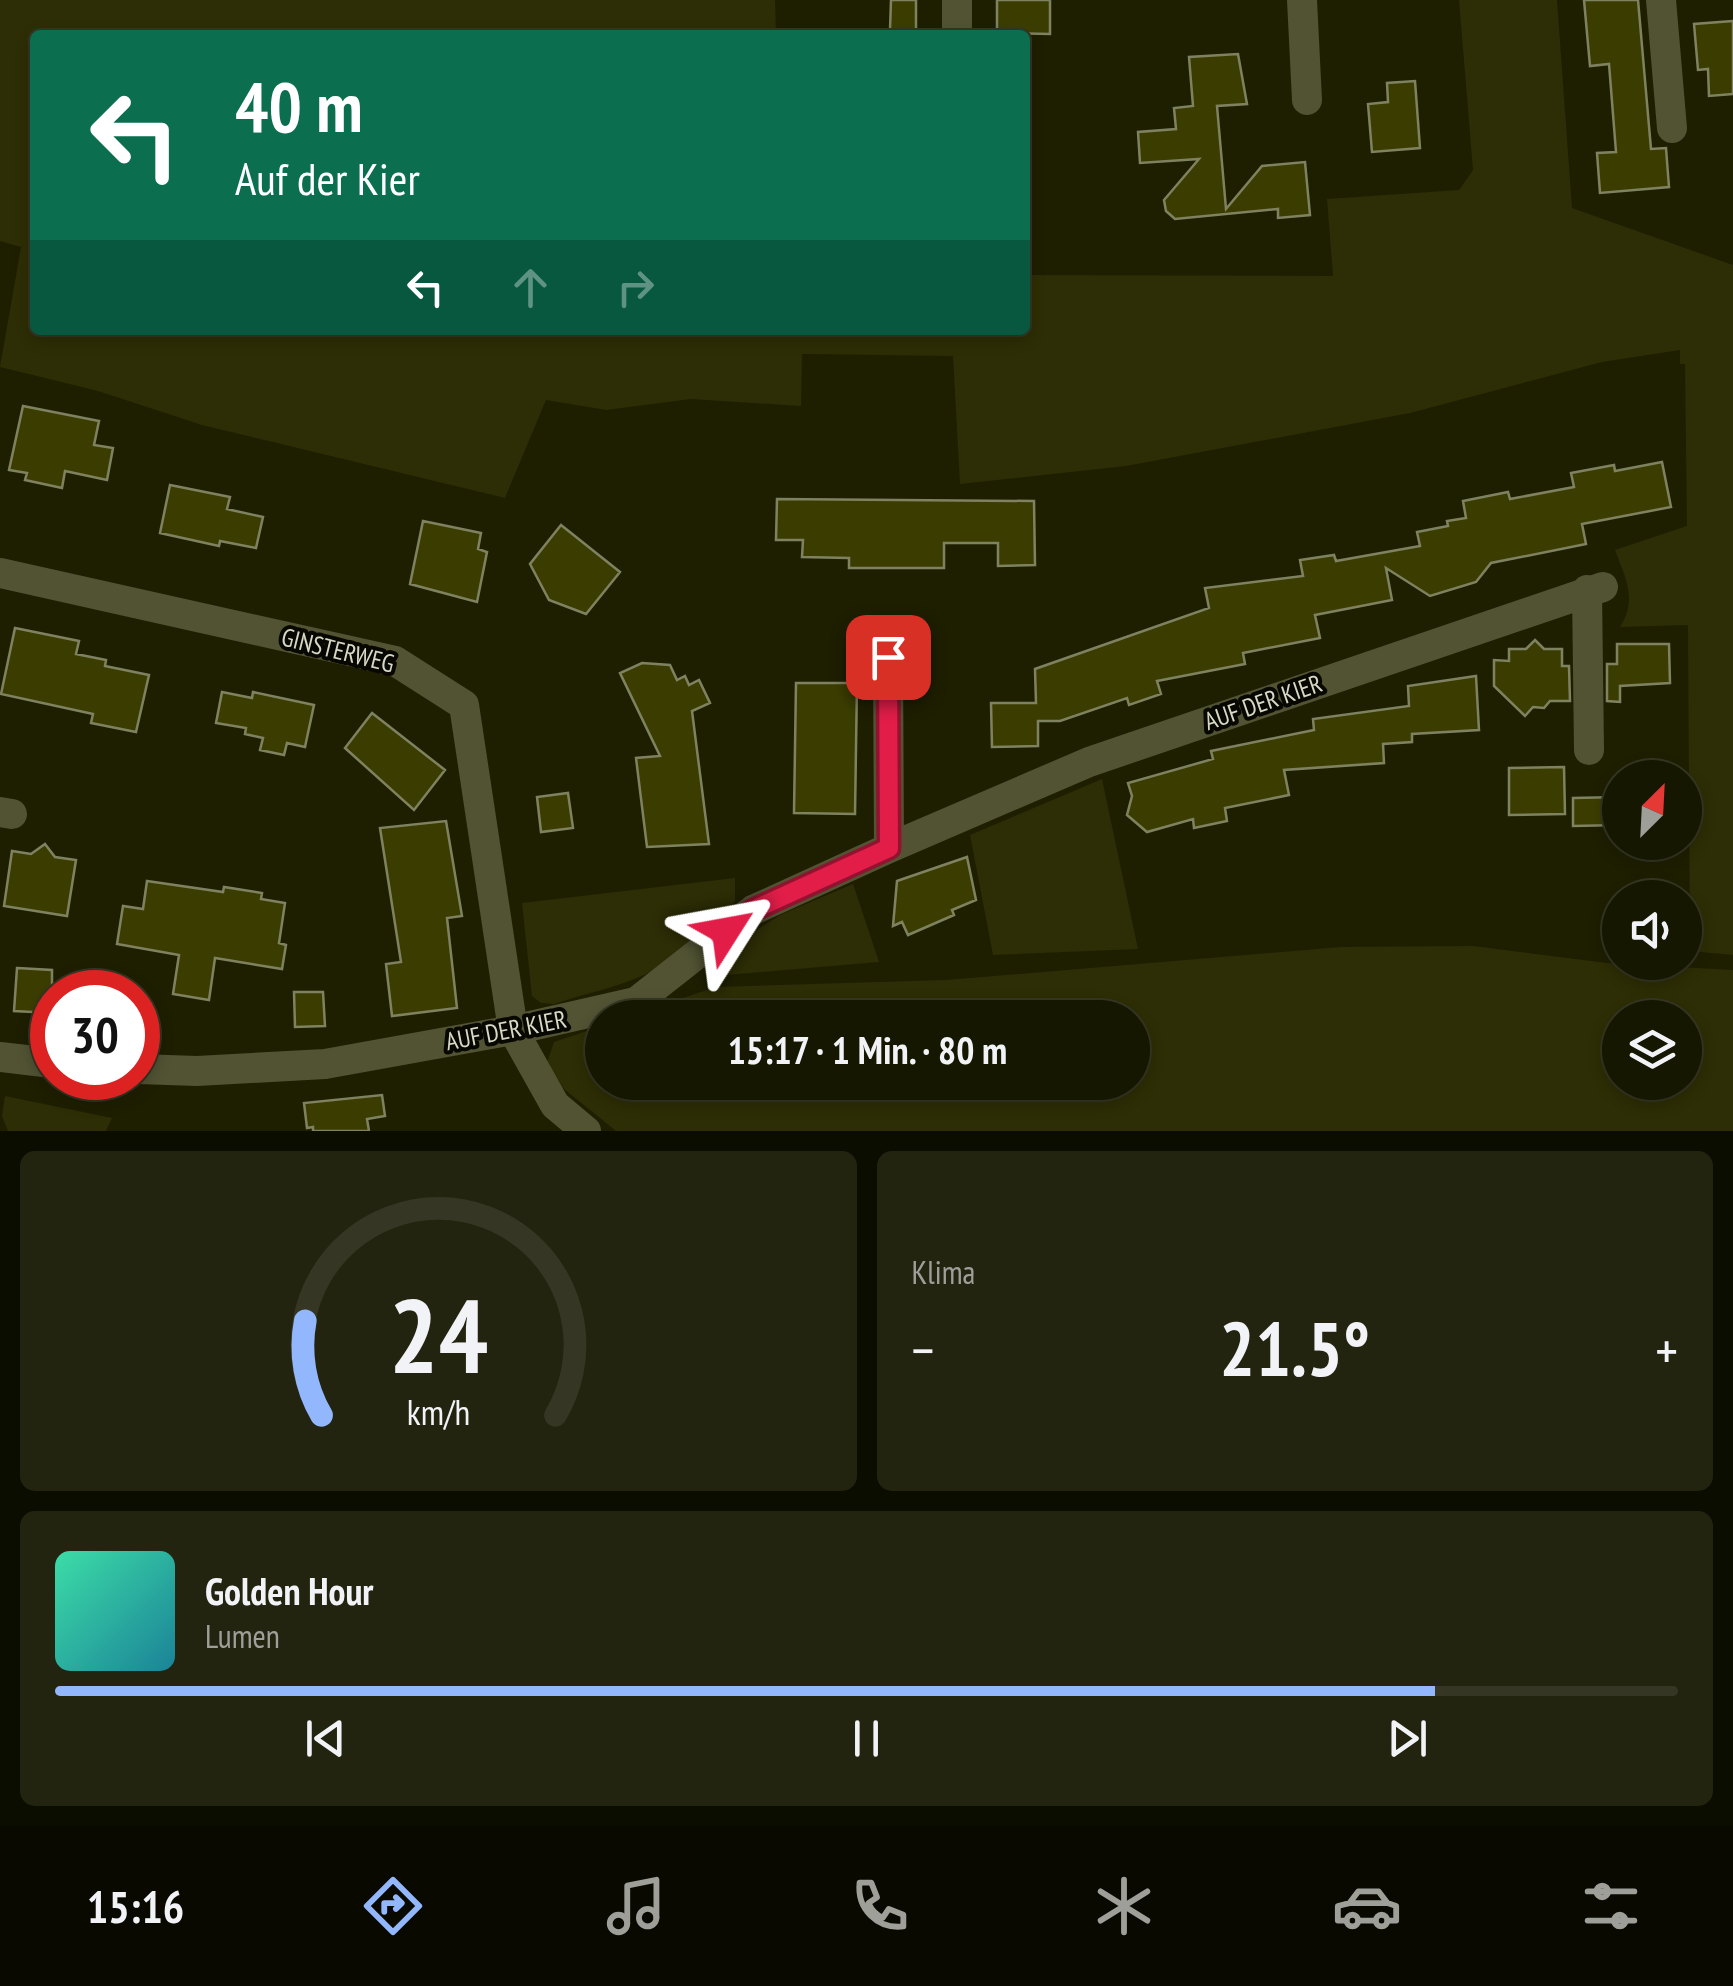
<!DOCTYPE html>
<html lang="de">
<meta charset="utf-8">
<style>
:root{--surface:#161701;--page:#232410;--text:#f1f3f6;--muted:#9e9f99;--line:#353623;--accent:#93b7fd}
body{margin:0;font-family:"PT Sans Narrow",sans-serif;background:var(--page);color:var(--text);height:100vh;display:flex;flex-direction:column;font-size:38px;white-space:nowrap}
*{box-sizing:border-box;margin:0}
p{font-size:32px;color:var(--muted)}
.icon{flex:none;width:55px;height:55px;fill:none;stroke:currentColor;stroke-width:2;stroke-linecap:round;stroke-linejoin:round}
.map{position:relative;height:1131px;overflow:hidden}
.side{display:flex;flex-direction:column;gap:20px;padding:20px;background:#0c0d01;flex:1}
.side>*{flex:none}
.guide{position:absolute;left:30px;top:30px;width:1000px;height:305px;border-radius:10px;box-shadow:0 5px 15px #0003,0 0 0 2px var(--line);background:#0b6e4f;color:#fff;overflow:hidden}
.needle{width:65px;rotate:24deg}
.tools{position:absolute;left:1602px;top:760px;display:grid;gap:20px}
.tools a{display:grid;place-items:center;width:100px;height:100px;border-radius:50%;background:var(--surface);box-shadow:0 5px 15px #0003,0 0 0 2px var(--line);font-size:50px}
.speed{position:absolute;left:30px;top:970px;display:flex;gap:20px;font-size:50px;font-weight:700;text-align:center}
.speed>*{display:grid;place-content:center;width:130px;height:130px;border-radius:50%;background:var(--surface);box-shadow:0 5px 15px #0003,0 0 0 2px var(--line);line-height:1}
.speed .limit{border:15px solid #d22;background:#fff;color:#111}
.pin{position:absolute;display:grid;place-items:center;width:85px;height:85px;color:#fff;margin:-42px;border-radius:20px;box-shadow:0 5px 15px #0006}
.me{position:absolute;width:110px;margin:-55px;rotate:56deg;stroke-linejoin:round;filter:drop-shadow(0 0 8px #0008)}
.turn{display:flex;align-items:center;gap:35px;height:210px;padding:0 40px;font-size:45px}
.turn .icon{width:130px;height:130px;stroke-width:2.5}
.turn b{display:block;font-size:70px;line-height:85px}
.lanes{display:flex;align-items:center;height:95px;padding:0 40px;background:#0003;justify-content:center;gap:50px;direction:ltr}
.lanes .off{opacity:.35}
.big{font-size:75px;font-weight:800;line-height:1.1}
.side .tile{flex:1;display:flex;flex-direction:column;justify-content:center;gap:15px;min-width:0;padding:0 35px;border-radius:15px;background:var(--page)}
.side .dial{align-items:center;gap:0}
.dial svg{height:260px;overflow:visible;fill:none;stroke:var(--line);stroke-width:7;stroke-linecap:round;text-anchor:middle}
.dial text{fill:var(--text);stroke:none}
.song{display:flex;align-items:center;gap:30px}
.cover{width:120px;height:120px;border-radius:15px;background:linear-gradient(135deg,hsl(160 70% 55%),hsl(190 70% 35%))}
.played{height:10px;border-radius:5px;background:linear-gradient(90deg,var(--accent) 85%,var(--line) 85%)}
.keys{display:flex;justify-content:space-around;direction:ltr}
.heat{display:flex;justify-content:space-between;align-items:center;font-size:55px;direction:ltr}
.side .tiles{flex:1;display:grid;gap:20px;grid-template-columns:1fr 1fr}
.tile:last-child{grid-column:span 2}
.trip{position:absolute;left:585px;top:1000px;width:565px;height:100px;border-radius:50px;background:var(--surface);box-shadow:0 5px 15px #0003,0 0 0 2px var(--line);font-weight:800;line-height:100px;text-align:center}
.tabs{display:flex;height:160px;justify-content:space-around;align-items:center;background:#090900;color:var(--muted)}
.tabs .icon{width:70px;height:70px}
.tabs .on{color:var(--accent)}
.tabs b{font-size:45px;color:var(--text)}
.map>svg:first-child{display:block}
.green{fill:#2d2e05;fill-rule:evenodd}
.building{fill:#3b3d00;stroke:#7f8260;stroke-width:2.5}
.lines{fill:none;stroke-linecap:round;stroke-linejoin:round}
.street{stroke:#515333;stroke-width:30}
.route-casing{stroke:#92132f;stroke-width:25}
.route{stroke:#e11d48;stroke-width:18}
.labels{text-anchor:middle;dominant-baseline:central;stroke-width:8;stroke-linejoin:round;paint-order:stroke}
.street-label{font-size:25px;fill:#d7d9c7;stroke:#080801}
</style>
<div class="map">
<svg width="1733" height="1131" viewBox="0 0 1733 1131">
<rect width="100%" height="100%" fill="#1e1f01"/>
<path class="green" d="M 0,0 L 775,0 L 776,35 L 35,35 L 35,330 L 1025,330 L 1025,275 L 1333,276 L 1327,199 L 1459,190 L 1473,170 L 1459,0 L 1557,0 L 1572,208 L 1733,265 L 1733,955 L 1690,951 L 1688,625 L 1620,627 C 1638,600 1625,577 1615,550 L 1687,526 L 1685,364 L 1680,364 L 1680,350 L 1602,362 L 1410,413 L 1126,466 L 960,484 L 953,356 L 802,354 L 801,406 L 691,399 L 606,410 L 546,400 L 505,498 L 202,425 L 98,391 L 0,367 L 21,247 L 0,241 Z
M 1102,779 L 1138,949 L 993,955 L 970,835 Z
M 735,878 L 735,902 C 703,923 678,959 644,975 C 616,988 583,994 554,1004 L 541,1003 L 532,996 L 522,903 Z
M 853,884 L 879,962 L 715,976 L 704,964 L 780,915 Z
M 1473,946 L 1607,963 L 1733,970 L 1733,1131 L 616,1131 L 564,1089 L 547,1063 L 554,1042 L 602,1026 L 602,1082 L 1132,1082 L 1132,1018 L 627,1017 L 716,987 L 946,980 L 1341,947 ZM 1620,1018 L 1685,1018 L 1685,1082 L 1620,1082 Z
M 5,1096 L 112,1118 L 106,1131 L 8,1131 L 2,1116 Z"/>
<path class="building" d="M 891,0 L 916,0 L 916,30 L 890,30 Z
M 997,0 L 1050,0 L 1050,34 L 997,33 Z
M 1584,0 L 1638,0 L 1651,149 L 1666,148 L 1669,187 L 1600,193 L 1597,153 L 1616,152 L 1609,64 L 1590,66 Z
M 1733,21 L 1733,94 L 1709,96 L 1708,69 L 1698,70 L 1694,24 Z
M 1238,54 L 1247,104 L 1217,106 L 1226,209 L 1262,166 L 1305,162 L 1310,215 L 1278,218 L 1278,209 L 1175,219 L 1166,211 L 1164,200 L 1199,159 L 1140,163 L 1138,132 L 1176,129 L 1174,108 L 1193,106 L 1189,57 Z
M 1415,81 L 1420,148 L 1372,152 L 1368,104 L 1388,102 L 1387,83 Z
M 23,406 L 99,421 L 94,445 L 113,448 L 107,480 L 65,471 L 62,488 L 25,480 L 27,473 L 9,470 Z
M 1662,462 L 1671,507 L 1582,524 L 1586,544 L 1491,563 L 1476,582 L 1430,596 L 1386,568 L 1392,600 L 1315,615 L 1320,638 L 1243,653 L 1245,664 L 1157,681 L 1161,694 L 1129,705 L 1127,698 L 1060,721 L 1038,721 L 1038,746 L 992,747 L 991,703 L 1036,703 L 1035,669 L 1209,608 L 1205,588 L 1303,576 L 1300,560 L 1334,555 L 1336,561 L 1420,546 L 1417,532 L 1448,526 L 1447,521 L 1466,518 L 1463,501 L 1508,492 L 1510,499 L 1574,487 L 1571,473 L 1614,465 L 1615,471 Z
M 170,485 L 230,497 L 227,509 L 263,517 L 256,548 L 220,541 L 219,546 L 160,533 Z
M 777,499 L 1034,501 L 1035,565 L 998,566 L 998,543 L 944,543 L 944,568 L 849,568 L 849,558 L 802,557 L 803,540 L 776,540 Z
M 423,521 L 481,533 L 478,549 L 487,552 L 477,602 L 410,584 Z
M 561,525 L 620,572 L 586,614 L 549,600 L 530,564 Z
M 15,628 L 79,641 L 76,654 L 106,660 L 105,666 L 149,675 L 136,732 L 91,723 L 93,714 L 1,694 Z
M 1535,640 L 1544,649 L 1562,649 L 1562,666 L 1569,666 L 1570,701 L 1550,701 L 1544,708 L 1533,707 L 1525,716 L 1494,686 L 1494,660 L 1509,661 L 1509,649 L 1526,649 Z
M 1617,644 L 1669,644 L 1670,683 L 1620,686 L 1620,702 L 1607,701 L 1607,664 L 1617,664 Z
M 642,663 L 670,665 L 677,680 L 685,676 L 689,685 L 699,680 L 710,703 L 692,711 L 709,844 L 647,847 L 636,758 L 660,756 L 620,673 Z
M 1476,676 L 1479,730 L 1412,734 L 1412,742 L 1383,744 L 1384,763 L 1284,770 L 1289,795 L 1225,808 L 1227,821 L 1194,828 L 1193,819 L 1147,832 L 1127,815 L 1132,796 L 1128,783 L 1213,759 L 1211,751 L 1314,730 L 1313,719 L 1409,706 L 1408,686 Z
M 796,683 L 857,683 L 855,814 L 794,813 Z
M 222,692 L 252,698 L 253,692 L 314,705 L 305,747 L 287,743 L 284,755 L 260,750 L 263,738 L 245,734 L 246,728 L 216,723 Z
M 372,713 L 445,770 L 414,810 L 345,748 Z
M 1564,767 L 1565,814 L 1509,815 L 1509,768 Z
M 568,793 L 573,828 L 541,832 L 537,797 Z
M 1620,797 L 1620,825 L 1573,826 L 1573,798 Z
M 446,821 L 462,916 L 447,918 L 457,1008 L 392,1016 L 386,964 L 401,962 L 380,828 Z
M 45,844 L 55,857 L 76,860 L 67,916 L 4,906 L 12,851 L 31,854 Z
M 967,857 L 976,900 L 952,910 L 954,915 L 908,935 L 902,922 L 893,926 L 897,881 Z
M 147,881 L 223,892 L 224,887 L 262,893 L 261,899 L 285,903 L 279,943 L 286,945 L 282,969 L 215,958 L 209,1000 L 173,994 L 179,955 L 117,944 L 123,906 L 143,909 Z
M 17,968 L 52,970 L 52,1013 L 14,1011 Z
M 294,992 L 323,992 L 325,1026 L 295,1027 Z
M 382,1095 L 385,1116 L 367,1119 L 369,1131 L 313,1131 L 313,1127 L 307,1128 L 304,1103 Z"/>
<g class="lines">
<path class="street" d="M 957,0 L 957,35
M 1302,0 L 1307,100
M 1661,0 L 1672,128
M 0,573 L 395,661 L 464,705 L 513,1030 L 555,1105 L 586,1131
M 1587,590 L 1589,750
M 888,657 L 889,848
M 0,812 L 12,814
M 0,1057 L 52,1063
M 138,1069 L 197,1071 L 325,1064 L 513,1030 L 636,1002 L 753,910 L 889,848 L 1089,762 L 1603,587"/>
</g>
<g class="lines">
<g class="route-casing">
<path id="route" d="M 726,931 L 753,910 L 889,848 L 888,657"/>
</g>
<use href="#route" class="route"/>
</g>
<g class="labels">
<g class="street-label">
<text transform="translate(338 650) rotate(14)">GINSTERWEG</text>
<text transform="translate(1263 702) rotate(-19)">AUF DER KIER</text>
<text transform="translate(506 1030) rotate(-11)">AUF DER KIER</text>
</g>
</g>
</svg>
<div class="tools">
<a><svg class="needle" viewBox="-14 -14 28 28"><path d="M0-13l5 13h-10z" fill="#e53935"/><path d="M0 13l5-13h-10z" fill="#9e9f99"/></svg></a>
<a><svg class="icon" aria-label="sound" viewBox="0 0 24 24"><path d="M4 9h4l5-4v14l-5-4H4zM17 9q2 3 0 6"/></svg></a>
<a><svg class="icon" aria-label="layers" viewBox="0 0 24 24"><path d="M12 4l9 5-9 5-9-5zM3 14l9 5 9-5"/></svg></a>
</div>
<div class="speed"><div class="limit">30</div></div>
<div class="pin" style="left:888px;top:657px;background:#d93025"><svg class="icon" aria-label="arrive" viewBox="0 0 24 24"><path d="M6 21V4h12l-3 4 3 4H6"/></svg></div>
<svg class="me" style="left:726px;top:931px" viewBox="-20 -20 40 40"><path d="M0-17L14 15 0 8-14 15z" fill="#e11d48" stroke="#fff" stroke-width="4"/></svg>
<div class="trip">15:17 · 1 Min. · 80 m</div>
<div class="guide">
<div class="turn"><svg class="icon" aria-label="left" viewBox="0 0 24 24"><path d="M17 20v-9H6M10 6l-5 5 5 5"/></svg><div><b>40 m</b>Auf der Kier</div></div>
<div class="lanes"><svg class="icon" aria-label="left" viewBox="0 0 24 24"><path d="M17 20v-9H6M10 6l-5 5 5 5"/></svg><svg class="icon off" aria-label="ahead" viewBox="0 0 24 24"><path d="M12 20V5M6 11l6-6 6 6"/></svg><svg class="icon off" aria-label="right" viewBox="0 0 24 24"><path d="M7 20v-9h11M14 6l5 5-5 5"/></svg></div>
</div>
</div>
<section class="side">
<div class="tiles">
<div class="tile dial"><svg viewBox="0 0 100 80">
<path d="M14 69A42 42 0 1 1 86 69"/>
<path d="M14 69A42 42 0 0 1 9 40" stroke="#93b7fd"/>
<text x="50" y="56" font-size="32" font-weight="700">24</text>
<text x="50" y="72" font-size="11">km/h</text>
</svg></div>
<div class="tile"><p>Klima</p>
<div class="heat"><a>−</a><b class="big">21.5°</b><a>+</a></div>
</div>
<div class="tile">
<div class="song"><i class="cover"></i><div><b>Golden Hour</b><p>Lumen</p></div></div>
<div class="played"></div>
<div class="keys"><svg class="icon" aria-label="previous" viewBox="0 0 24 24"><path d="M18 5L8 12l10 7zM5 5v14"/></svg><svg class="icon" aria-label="pause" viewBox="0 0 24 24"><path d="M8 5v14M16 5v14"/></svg><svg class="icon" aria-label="next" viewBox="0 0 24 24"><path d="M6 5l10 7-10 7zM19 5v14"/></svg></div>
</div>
</div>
</section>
<nav class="tabs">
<b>15:16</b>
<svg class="icon on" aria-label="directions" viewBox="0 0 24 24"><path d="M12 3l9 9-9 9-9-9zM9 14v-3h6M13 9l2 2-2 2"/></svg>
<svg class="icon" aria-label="music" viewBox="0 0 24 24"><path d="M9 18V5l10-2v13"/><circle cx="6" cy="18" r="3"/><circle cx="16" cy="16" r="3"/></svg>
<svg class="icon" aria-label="phone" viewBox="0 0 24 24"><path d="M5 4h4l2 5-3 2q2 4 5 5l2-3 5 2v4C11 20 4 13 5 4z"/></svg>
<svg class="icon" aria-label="climate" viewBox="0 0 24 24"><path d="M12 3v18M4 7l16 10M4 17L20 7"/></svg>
<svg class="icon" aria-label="car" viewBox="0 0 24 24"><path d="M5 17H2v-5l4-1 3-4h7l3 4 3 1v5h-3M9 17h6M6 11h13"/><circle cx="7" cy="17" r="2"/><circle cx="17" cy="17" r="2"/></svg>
<svg class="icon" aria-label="filters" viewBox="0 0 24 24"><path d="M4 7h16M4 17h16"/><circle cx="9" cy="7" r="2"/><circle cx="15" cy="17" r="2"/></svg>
</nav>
